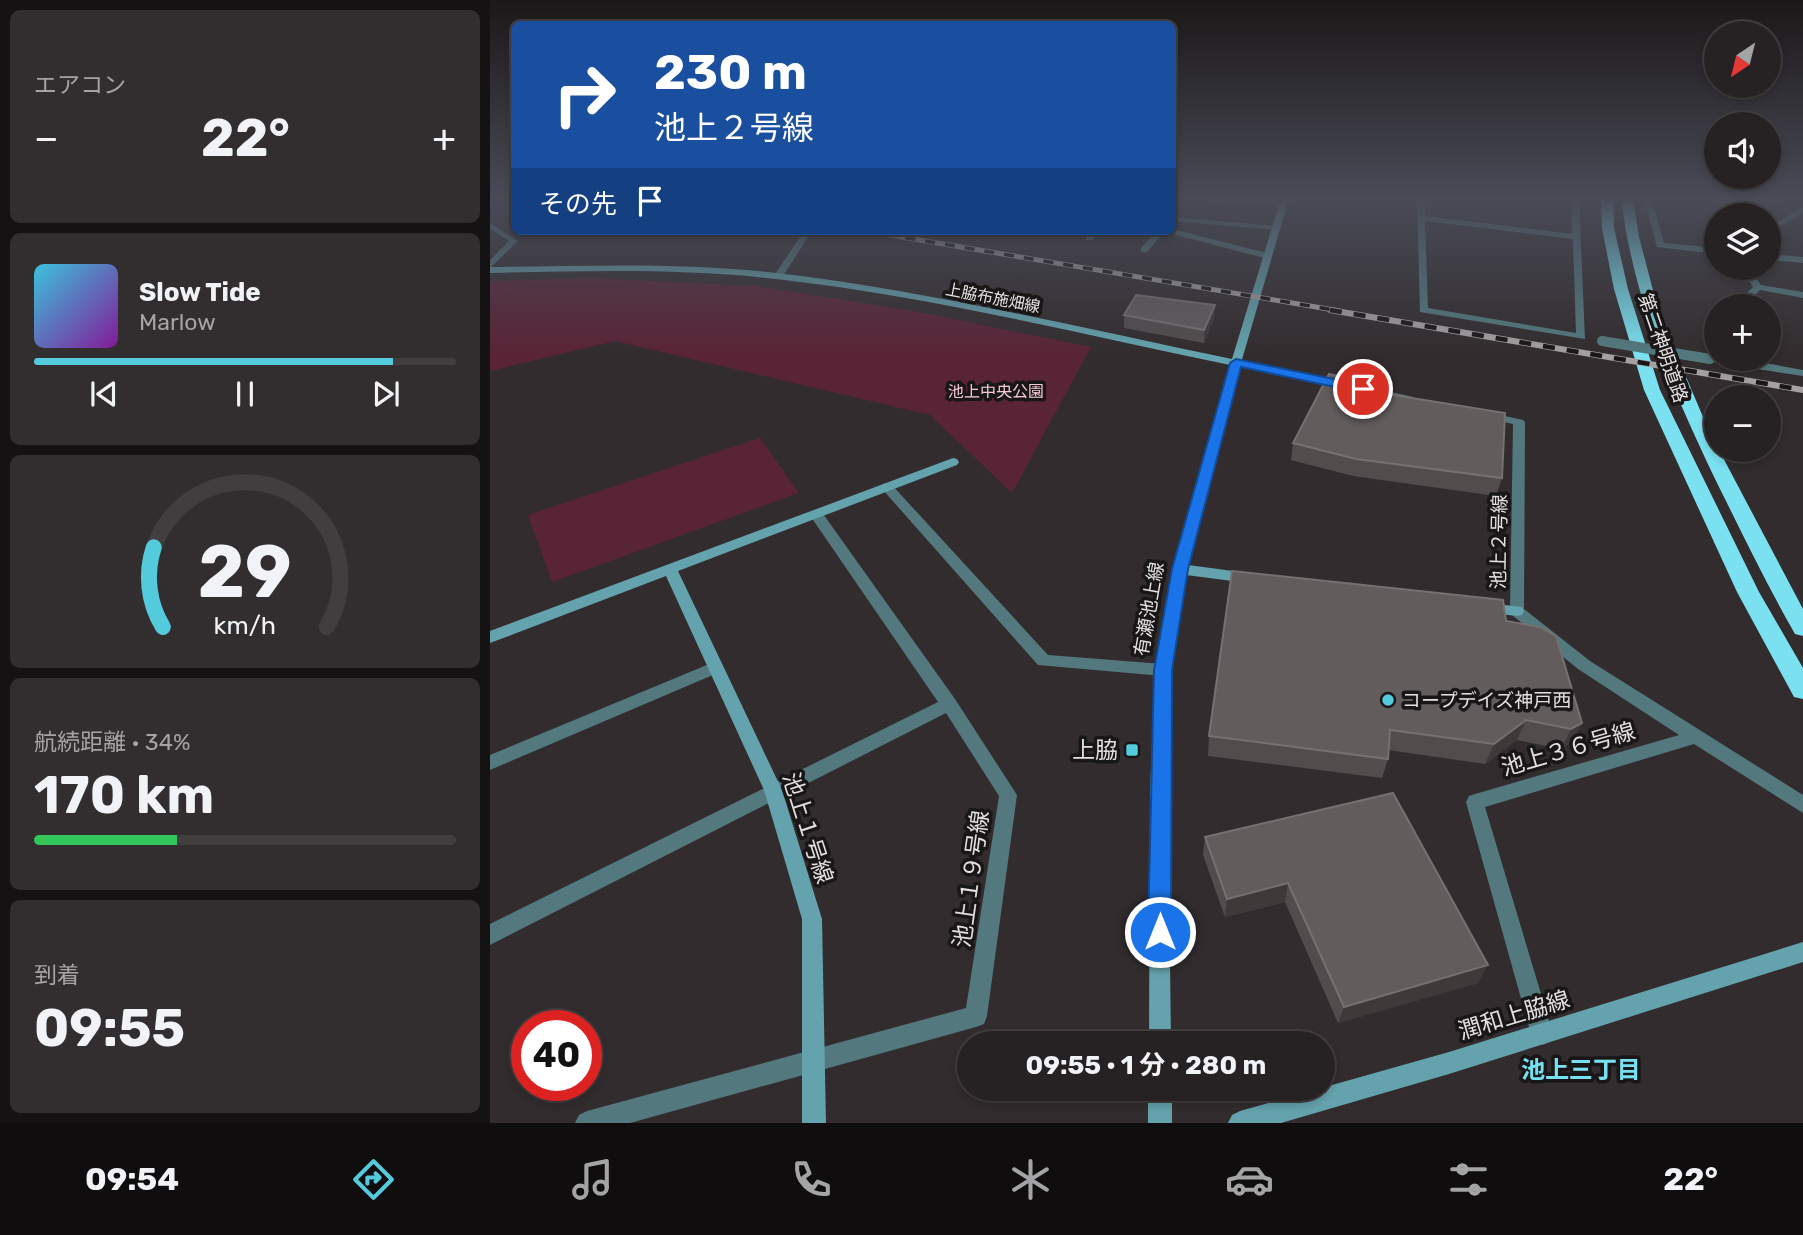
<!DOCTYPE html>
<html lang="ja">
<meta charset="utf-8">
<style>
:root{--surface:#262122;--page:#322e2f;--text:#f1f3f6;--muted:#a4a3a5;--line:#423e40;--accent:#54cadd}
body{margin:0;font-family:Rubik,"Noto Sans JP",sans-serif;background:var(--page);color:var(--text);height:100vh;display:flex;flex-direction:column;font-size:26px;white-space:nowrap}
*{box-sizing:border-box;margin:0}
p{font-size:23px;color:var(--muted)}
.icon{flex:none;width:38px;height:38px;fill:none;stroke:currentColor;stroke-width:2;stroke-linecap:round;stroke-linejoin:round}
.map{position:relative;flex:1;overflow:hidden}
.panel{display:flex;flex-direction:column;gap:10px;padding:10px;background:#151213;width:490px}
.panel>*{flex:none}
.guide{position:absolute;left:21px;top:21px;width:665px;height:214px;border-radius:10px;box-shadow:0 4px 10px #0003,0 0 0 2px var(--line);background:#1a4fa0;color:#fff;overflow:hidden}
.needle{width:46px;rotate:215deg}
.tools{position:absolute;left:1214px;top:21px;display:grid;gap:14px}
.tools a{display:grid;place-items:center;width:77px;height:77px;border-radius:50%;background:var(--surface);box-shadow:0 4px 10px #0003,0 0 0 2px var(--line);font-size:35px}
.speed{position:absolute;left:21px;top:1010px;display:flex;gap:14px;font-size:35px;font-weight:700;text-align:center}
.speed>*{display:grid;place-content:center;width:91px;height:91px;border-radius:50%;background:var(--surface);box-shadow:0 4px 10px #0003,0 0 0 2px var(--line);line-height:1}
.speed .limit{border:10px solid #d22;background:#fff;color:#111}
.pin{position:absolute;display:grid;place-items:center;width:60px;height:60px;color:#fff;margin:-30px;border:4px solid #fff;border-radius:50%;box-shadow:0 2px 7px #0007}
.me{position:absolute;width:77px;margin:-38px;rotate:0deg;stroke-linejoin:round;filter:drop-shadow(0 0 5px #0008)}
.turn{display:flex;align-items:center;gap:24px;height:147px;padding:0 28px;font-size:32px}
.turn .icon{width:91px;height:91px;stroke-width:2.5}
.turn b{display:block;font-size:49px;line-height:60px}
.then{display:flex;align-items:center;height:66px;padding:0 28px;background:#0003;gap:14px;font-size:26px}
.big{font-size:52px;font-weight:700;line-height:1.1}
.panel .card{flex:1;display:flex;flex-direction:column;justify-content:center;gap:10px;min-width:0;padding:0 24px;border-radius:10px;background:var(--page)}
.panel .dial{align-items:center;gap:0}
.dial svg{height:182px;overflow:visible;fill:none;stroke:var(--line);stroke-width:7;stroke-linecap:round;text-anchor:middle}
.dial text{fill:var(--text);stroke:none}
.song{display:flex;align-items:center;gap:21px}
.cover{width:84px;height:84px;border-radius:10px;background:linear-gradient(135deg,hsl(190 70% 55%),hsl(290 70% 35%))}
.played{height:7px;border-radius:4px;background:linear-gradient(90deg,var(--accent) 85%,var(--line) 85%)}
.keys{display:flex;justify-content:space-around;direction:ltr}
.heat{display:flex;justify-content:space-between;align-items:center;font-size:38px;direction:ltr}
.charge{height:10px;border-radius:5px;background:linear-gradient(90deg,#34c759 34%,var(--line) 0)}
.trip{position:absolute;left:467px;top:1031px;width:378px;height:70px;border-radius:35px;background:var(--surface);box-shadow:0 4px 10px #0003,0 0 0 2px var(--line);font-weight:700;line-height:70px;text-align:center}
.menu{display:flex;height:112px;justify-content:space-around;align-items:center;background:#0f0d0e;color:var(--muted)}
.menu .icon{width:49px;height:49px}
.menu .on{color:var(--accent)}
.menu b{font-size:32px;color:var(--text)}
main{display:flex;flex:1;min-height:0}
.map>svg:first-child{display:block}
.green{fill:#592436}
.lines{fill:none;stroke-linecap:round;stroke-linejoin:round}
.street{fill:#53797f;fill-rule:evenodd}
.secondary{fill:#64a3ad;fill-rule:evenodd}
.highway{fill:#7be1f1;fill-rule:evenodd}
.rail-far1-casing{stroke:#a5a0a2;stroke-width:5}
.rail-casing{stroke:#a5a0a2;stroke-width:6}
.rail-far1{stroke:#181616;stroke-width:3.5;stroke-dasharray:10;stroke-linecap:butt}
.rail{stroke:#181616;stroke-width:4.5;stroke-dasharray:12;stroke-linecap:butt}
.street-bridge{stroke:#53797f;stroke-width:10}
.wall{fill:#524c4d}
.shaded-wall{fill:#3f393a}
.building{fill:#625c5d;stroke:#767071;stroke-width:2}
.route{fill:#1a73e8;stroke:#114b97;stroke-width:2}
.poi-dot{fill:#54cadd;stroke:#181616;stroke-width:2.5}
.labels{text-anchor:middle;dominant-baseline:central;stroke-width:7;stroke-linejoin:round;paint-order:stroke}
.far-street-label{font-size:16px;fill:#e3dfe0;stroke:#181616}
.far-park-label{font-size:16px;fill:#f5c9d4;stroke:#181616}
.street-label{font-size:19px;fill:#e3dfe0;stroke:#181616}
.poi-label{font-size:19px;fill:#e3dfe0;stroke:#181616;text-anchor:start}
.near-street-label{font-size:23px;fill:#e3dfe0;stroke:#181616}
.near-poi-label{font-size:23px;fill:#e3dfe0;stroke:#181616;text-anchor:end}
.near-neighbourhood-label{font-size:24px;font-weight:bold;fill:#77e0f1;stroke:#181616}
</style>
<main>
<section class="panel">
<div class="card"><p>エアコン</p>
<div class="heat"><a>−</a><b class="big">22°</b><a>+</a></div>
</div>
<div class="card">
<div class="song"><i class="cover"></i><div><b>Slow Tide</b><p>Marlow</p></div></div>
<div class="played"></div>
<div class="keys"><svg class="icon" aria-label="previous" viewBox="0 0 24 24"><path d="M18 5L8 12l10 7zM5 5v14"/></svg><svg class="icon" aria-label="pause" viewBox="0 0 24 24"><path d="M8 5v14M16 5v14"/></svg><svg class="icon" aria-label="next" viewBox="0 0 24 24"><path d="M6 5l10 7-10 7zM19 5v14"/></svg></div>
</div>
<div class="card dial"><svg viewBox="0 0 100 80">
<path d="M14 69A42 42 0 1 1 86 69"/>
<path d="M14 69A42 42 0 0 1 10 34" stroke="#54cadd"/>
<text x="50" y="56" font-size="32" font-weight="700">29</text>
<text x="50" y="72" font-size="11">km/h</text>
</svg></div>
<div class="card"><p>航続距離 · 34%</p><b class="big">170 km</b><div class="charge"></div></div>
<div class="card"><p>到着</p><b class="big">09:55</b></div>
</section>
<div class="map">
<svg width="1313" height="1123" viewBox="0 0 1313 1123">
<rect width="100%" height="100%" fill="#322c2e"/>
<path class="green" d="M 98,278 L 265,286 L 424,311 L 601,347 L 522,493 L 440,415 L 125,341 L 0,371 L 0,281 Z
M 270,438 L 309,493 L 62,582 L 38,515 Z"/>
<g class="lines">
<path class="street" d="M 719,198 L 793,202 L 797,204 L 793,206 L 723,200 Z
M 927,198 L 935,198 L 935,216 L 1082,234 L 1081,198 L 1089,198 L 1095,339 L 930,312 ZM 935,221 L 1083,239 L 1086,333 L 938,308 Z
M 1154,198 L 1162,198 L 1174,243 L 1227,248 L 1227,254 L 1167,247 Z
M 1313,207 L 1313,213 L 1279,233 L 1279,227 Z
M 682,217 L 787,226 L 791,228 L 787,230 L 682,221 Z
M 0,223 L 28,241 L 0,268 L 0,260 L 19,241 L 0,229 Z
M 682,229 L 781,254 L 782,256 L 778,259 L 679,233 L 678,231 L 682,231 Z
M 314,231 L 322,231 L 291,279 L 285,279 L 283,277 Z
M 602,231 L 611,231 L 603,240 L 597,240 L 596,238 Z
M 666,231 L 675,231 L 657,252 L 651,252 L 651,248 Z
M 1279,254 L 1313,257 L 1313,263 L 1279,260 Z
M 1251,268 L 1259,268 L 1271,285 L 1313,292 L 1313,298 L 1270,290 L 1254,306 L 1244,306 L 1263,287 Z
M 1227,325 L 1227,332 L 1223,331 L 1222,328 Z
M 1220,356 L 1227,357 L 1227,359 L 1253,359 L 1313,370 L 1313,376 L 1216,361 L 1215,359 Z
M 746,360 L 854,382 L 859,385 L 854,388 L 742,365 L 742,361 Z
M 874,386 L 923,397 L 925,399 L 919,402 L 870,391 L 870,387 Z
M 997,412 L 1033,420 L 1035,422 L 1034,609 L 1100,661 L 1313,795 L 1313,813 L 1204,744 L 995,807 L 1063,1034 L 1060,1042 L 1052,1045 L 1044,1042 L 1041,1034 L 976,802 L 979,796 L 985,794 L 1189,735 L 1088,669 L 1022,615 L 1020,611 L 1023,424 L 993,417 L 993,413 Z
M 397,483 L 401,484 L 558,655 L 673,664 L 679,666 L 681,670 L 679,674 L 673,676 L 548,665 L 393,490 L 391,487 L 393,484 Z
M 326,510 L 331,511 L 465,699 L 527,795 L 497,1016 L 494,1024 L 486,1027 L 140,1123 L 85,1123 L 89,1115 L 97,1111 L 476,1008 L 509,796 L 456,713 L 0,945 L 0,924 L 448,702 L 319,514 Z
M 224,662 L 230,664 L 232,668 L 230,672 L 0,770 L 0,755 Z"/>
<path class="secondary" d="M 791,198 L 799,198 L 751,363 L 698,565 L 758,573 L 765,578 L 758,583 L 696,575 L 681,670 L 678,793 L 681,1043 L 659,1043 L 660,793 L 665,670 L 683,569 L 740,365 C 590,334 439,296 286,279 C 191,268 95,271 0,273 L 0,267 C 96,266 192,262 287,273 C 440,291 591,328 742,359 Z
M 463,458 L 467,459 L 469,462 L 467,465 L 188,571 L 292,790 L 332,919 L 336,1123 L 312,1123 L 312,919 L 274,790 L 176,576 L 0,643 L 0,631 Z
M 997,603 L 1032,607 L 1034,611 L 1032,615 L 1027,616 L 992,612 L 990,608 L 992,604 Z
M 1313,942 L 1313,962 L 959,1074 L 791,1123 L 738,1123 L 742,1115 L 750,1111 L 959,1052 Z
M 658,1088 L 682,1088 L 682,1123 L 658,1123 Z"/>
<path class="highway" d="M 1111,198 L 1123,198 L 1124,228 L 1138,289 L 1170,390 L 1269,592 L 1313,668 L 1313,699 L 1304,697 L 1247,592 L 1154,390 L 1124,289 L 1112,228 Z
M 1131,198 L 1143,198 L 1149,237 L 1169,313 L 1227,450 L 1229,450 L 1313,609 L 1313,636 L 1305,634 C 1278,587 1255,539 1231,491 C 1185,396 1144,303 1131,198 Z"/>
<g class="rail-far1-casing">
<path id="rail-far1" d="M 376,231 L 850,311"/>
</g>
<g class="rail-casing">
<path id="rail" d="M 840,310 L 1313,390"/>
</g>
<use href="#rail-far1" class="rail-far1"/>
<use href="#rail" class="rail"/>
<path class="street-bridge" d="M 1112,341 L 1220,359"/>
</g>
<path class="wall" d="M 634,315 L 724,318 L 714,343 L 634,328 Z
M 894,386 L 893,393 L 1012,478 L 1006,496 L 863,476 L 801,460 L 803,443 Z
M 1016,621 L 1092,723 L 1082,742 L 1071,749 L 1027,740 L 995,764 L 898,750 L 898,759 L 892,778 L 718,756 L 719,736 Z
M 715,837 L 988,983 L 848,1023 L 795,902 L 735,917 L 713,855 Z"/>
<path class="shaded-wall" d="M 725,305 L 724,318 L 714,343 L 714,330 Z
M 1036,720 L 1027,740 L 995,764 L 1004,744 Z
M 1092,723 L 1082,742 L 1071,749 L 1081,729 Z
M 798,883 L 795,902 L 735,917 L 737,899 Z
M 998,965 L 988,983 L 848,1023 L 854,1007 Z"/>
<path class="building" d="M 646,295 L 725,305 L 714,330 L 634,315 Z
M 839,374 L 894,386 L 891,393 L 1015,413 L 1012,478 L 866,459 L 803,443 Z
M 742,571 L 1013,600 L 1016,621 L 1050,627 L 1066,636 L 1092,723 L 1081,729 L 1036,720 L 1004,744 L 900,730 L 898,759 L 719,736 Z
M 903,793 L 998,965 L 854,1007 L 798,883 L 737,899 L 715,837 Z"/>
<linearGradient id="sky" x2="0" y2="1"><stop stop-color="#1c1819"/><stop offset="0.56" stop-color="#494b57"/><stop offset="1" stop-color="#494b57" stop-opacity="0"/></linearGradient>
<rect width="1313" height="355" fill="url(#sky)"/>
<path class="route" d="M 746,359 L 873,385 L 880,389 L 873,393 L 751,367 L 698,569 L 682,670 L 681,932 L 678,940 L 670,943 L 662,940 L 658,932 L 664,670 L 682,569 L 740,363 Z"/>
<g class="poi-dot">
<circle cx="898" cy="700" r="7"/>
<rect x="635" y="743" width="14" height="14" rx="3.5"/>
</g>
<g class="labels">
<g class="far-street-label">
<text transform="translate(503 298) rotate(11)">上脇布施畑線</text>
</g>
<g class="far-park-label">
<text x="506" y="391">池上中央公園</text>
</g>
<g class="street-label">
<text transform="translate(1173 348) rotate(71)">第二神明道路</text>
<text transform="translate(1009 542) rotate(-89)">池上２号線</text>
<text transform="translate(659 609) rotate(-80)">有瀬池上線</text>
</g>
<g class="poi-label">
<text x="912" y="700">コープデイズ神戸西</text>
</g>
<g class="near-street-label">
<text transform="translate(1078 749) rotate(-16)">池上３６号線</text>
<text transform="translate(318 828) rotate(72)">池上１号線</text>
<text transform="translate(481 879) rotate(-82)">池上１９号線</text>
<text transform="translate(1024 1015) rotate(-17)">潤和上脇線</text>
</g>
<g class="near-poi-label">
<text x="628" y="750">上脇</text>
</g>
<g class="near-neighbourhood-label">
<text x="1091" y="1070">池上三丁目</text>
</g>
</g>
</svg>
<div class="tools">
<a><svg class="needle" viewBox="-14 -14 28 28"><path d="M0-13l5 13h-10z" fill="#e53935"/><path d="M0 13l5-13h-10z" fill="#a4a3a5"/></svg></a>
<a><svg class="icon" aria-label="sound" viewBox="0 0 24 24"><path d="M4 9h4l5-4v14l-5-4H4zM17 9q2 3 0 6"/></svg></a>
<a><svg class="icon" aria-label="layers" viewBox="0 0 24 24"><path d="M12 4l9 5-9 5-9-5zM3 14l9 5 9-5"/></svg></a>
<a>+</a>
<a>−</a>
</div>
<div class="speed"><div class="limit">40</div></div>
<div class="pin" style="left:873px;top:389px;background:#d93025"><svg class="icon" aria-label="arrive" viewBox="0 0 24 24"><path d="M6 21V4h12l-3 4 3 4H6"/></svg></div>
<svg class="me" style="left:670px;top:932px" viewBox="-20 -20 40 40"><circle r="17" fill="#1a73e8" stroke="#fff" stroke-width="3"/><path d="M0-11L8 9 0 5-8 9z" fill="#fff"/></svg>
<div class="trip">09:55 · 1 分 · 280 m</div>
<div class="guide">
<div class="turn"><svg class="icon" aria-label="right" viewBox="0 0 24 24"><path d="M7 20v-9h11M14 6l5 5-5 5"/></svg><div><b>230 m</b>池上２号線</div></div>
<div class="then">その先<svg class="icon" aria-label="arrive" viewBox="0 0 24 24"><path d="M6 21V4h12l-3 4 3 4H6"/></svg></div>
</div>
</div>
</main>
<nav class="menu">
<b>09:54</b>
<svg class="icon on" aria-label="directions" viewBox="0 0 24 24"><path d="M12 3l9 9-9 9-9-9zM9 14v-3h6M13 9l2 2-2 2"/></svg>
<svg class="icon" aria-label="music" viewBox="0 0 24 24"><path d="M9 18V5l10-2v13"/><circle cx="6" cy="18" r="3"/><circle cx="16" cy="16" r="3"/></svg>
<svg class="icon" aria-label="phone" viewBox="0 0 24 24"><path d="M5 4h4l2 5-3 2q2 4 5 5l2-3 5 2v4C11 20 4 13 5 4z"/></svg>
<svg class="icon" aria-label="climate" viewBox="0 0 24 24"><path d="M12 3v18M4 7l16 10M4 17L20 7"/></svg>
<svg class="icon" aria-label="car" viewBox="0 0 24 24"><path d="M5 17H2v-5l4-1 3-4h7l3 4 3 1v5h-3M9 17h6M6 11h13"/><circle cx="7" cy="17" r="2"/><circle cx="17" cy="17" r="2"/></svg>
<svg class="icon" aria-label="filters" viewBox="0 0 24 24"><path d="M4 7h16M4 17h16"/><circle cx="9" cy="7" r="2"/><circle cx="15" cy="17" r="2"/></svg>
<b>22°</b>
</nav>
